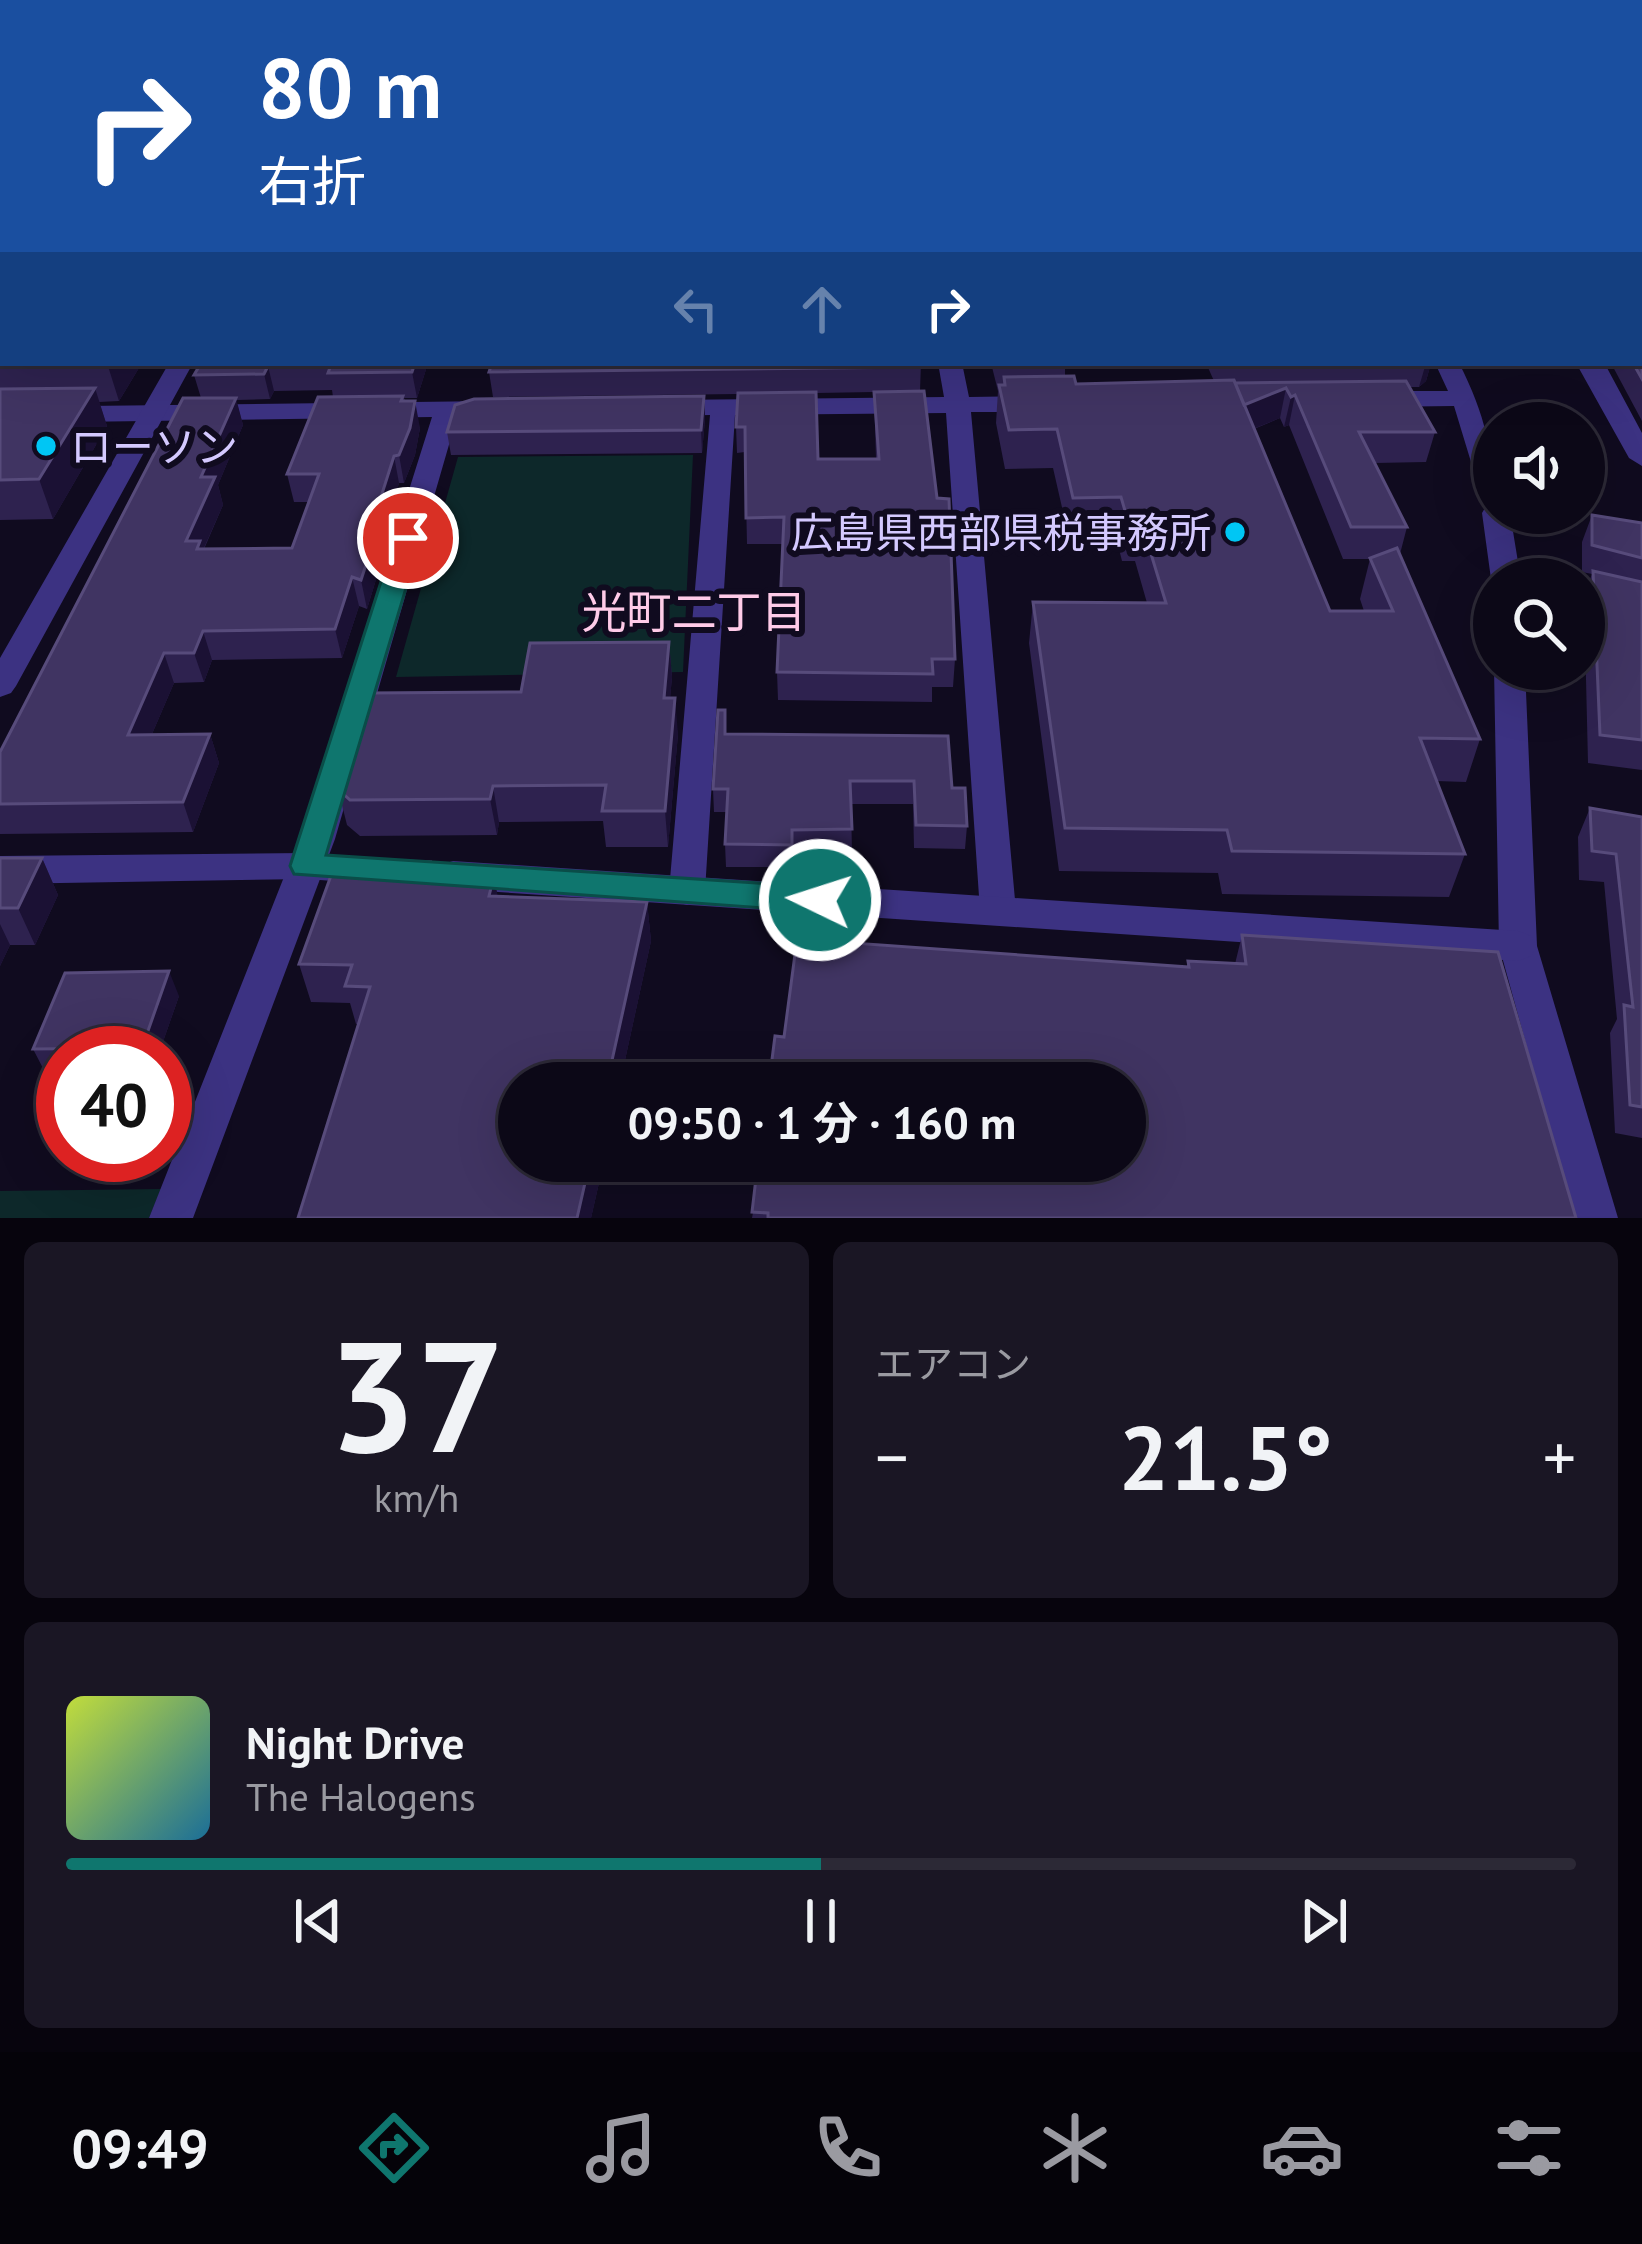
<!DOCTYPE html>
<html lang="ja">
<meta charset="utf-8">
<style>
:root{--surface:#0c0817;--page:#1a1624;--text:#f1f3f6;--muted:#9a9aa1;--line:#2c2936;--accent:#0f766e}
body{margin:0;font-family:"PT Sans","Noto Sans JP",sans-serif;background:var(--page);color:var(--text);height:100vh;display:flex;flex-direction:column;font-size:45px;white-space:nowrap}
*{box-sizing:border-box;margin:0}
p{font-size:39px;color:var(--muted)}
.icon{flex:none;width:66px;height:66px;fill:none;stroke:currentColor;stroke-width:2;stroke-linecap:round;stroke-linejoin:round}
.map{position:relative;height:1218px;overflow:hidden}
.sheet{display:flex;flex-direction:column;gap:24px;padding:24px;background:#07040d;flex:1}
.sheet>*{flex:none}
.hud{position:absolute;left:0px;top:0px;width:1644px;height:366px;box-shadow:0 12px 48px #0002,0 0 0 3px var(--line);background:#1a4fa0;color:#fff;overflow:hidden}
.tools{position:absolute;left:1473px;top:402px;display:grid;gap:24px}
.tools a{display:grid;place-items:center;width:132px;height:132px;border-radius:50%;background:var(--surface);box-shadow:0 12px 48px #0002,0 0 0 3px var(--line);font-size:60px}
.speed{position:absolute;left:36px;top:1026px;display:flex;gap:24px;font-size:60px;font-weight:700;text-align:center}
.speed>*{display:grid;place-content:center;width:156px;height:156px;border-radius:50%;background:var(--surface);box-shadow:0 12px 48px #0002,0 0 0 3px var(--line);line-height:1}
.speed .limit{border:18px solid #d22;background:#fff;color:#111}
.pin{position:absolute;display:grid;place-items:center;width:102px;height:102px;color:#fff;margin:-51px;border:6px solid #fff;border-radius:50%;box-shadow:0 3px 12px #0007}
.me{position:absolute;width:132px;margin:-66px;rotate:274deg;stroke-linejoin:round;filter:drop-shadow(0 0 9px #0008)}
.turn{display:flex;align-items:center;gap:42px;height:252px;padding:0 60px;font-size:54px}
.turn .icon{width:156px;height:156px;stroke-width:2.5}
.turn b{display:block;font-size:84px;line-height:102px}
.lanes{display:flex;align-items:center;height:114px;padding:0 60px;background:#0003;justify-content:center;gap:60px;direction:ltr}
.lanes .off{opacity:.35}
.big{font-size:90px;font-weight:700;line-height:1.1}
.sheet .tile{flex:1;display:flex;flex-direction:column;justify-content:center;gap:18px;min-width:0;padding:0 42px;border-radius:18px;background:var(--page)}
.sheet .dial{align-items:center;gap:0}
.dial b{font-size:156px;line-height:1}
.song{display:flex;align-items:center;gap:36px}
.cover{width:144px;height:144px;border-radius:18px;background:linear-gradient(135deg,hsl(70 70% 55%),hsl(200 70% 35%))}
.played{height:12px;border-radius:6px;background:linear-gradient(90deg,var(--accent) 50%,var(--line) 50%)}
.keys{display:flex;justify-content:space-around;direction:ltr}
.heat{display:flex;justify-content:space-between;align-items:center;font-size:66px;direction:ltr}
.sheet .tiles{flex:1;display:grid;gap:24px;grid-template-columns:1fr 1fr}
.tile:last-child{grid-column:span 2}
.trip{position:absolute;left:498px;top:1062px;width:648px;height:120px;border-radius:60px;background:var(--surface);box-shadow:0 12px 48px #0002,0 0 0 3px var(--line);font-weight:700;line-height:120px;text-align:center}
.tabs{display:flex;height:192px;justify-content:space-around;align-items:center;background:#050309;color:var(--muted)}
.tabs .icon{width:84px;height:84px}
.tabs .active{color:var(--accent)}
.tabs b{font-size:54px;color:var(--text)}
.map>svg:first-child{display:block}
.green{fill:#0d282a}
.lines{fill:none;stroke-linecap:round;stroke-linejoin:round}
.minor{fill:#3c3282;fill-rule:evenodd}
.tertiary{fill:#3c3282;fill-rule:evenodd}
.wall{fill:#2e224f;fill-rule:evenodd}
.shaded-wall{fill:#1b1134}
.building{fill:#403462;stroke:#574b7b;stroke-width:3}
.route{fill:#0f766e;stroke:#0a4d48;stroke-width:3}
.poi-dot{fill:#00c6f4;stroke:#100b1f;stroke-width:4.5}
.labels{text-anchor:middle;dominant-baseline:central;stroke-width:12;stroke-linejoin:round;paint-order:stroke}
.poi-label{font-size:42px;fill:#d4c9ff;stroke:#100b1f;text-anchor:start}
.neighbourhood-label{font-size:45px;fill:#ffcbe8;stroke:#100b1f}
</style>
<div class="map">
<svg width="1642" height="1218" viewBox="0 0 1642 1218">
<rect width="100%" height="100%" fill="#100b1f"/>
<path class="green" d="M 693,455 L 683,672 L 396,677 L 458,457 Z
M 161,1189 L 149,1218 L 0,1218 L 0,1191 Z"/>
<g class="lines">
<path class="minor" d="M 938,363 L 962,363 L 969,397 L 1038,396 L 1051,404 L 1038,412 L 971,412 L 1016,911 L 1011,921 L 998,925 L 985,921 L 980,911 L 946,413 L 735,415 L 705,891 L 700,901 L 687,905 L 674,901 L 669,891 L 710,415 L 666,416 L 653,408 L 666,400 L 944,397 Z
M 1435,363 L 1459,363 C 1486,416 1494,454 1494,513 L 1510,513 L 1518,562 L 1565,573 L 1570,579 L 1494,579 L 1494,583 L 1491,579 L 1482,513 L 1485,508 L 1454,406 L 1374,407 L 1361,399 L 1374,391 L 1448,391 Z
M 1576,363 L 1606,366 L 1642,433 L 1642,466 L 1629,458 Z
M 492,401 L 501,404 L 505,409 L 501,414 L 457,417 L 335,839 L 193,1218 L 149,1218 L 299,839 L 432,417 L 0,423 L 0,407 Z
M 1494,668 L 1525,669 L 1537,946 L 1618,1218 L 1574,1218 L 1499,946 Z"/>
<path class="tertiary" d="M 0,36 L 3,37 L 3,47 L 0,46 Z
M 169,363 L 193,363 L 16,686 L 11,693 L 0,697 L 0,658 Z
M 306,853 L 388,860 L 393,870 L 388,880 L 375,884 L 306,879 L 0,884 L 0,856 Z
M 453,861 L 1518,931 L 1531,936 L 1537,946 L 1531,956 L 1518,961 L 453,889 L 440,885 L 435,875 L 440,865 Z"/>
</g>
<path class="wall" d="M 0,0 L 345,0 L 346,3 L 3,3 L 3,9 L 0,7 Z
M 0,54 L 3,363 L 142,363 L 119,401 L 99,402 L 107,426 L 53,519 L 0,520 Z
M 1642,266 L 1642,421 L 1612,365 L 1606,363 L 1641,363 Z
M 201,363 L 428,363 L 417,398 L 404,398 L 420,428 L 415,455 L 404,483 L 399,483 L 383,538 L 385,550 L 367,609 L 359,606 L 342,658 L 212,660 L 204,682 L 174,683 L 152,734 L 210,734 L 219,763 L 193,832 L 0,834 L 0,752 L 201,398 L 194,375 ZM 332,390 L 333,397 L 287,474 L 294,502 L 309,502 L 292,548 L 204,549 L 223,505 L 218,485 L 243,425 L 236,400 L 270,399 L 274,391 Z
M 921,363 L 920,391 L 955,659 L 953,687 L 932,687 L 932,702 L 778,700 L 777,672 L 783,544 L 747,544 L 745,452 L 737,453 L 736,427 L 738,394 L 493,397 L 489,372 ZM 874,392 L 876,459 L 818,459 L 816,393 Z
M 991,363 L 1065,363 L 1065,376 L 1076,384 L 1214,381 L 1206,363 L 1431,363 L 1426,381 L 1419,387 L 1409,387 L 1435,432 L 1426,462 L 1375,463 L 1407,527 L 1400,554 L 1480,739 L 1466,782 L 1436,781 L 1465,854 L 1449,897 L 1222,894 L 1218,873 L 1059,871 L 1029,643 L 1033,602 L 1147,603 L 1135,561 L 1122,561 L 1116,537 L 1069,538 L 1053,468 L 1005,469 L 996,423 L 998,391 ZM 1280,418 L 1284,427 L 1289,425 L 1343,559 L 1370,559 L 1360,599 L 1364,611 L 1330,611 L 1254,429 Z
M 704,396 L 705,419 L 702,453 L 451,455 L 447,432 Z
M 1592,515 L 1642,523 L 1642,770 L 1588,763 L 1584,595 L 1592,574 L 1582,572 L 1582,542 Z
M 669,642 L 672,677 L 670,698 L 678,734 L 668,847 L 606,847 L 603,821 L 499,822 L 497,835 L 360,836 L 347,825 L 338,789 L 521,692 Z
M 727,734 L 952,788 L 967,826 L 965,849 L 914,848 L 913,804 L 851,804 L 852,852 L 793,853 L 792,867 L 726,867 L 725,844 L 727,812 L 714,812 L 713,789 Z
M 1590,808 L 1642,817 L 1642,1138 L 1615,1133 L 1610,1033 L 1617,1019 L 1604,882 L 1579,880 L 1578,837 Z
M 0,858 L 42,858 L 58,895 L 35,945 L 10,945 L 0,966 Z
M 430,862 L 432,874 L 494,876 L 497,896 L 647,902 L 651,941 L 620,1083 L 519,1083 L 604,1161 L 591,1218 L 298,1218 L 359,1024 L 356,1024 L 350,1003 L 311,1002 L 299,964 Z
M 1242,935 L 1576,1218 L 752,1218 L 784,1037 L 1187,967 L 1188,961 L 1235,964 Z
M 179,996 L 159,1053 L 63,1053 L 63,1074 L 46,1074 L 33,1049 Z"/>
<path class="shaded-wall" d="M 107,363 L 142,363 L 119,401 Z
M 415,363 L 428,363 L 417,398 L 412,372 Z
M 1426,363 L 1431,363 L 1426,381 L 1419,387 Z
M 268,366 L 274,391 L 270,399 L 264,374 Z
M 95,388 L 107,426 L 53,519 L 39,479 Z
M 1286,388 L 1280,418 L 1236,436 L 1242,406 Z
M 1295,395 L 1289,425 L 1284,427 L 1291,397 Z
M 704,396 L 705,419 L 702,453 L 701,430 Z
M 236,398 L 243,425 L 218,485 L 223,505 L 203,550 L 209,569 L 186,541 L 201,477 Z
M 415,401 L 420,428 L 415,455 L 404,483 L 399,455 Z
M 394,456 L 399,483 L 383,538 L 385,550 L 367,609 L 361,580 L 373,522 Z
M 352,577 L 359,606 L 342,658 L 335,629 Z
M 203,631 L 212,660 L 204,682 L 194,653 Z
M 669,642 L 672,677 L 667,734 L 664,698 Z
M 164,653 L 174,683 L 139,764 L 128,735 Z
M 675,698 L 678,734 L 668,847 L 665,811 Z
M 210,734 L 219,763 L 193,832 L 183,802 Z
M 493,786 L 499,822 L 497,835 L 490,799 Z
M 42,858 L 58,895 L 35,945 L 18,908 Z
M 494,876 L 501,914 L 489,896 Z
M 647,902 L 651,941 L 620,1083 L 607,1083 Z
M 0,924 L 10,945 L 0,966 Z
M 169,971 L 179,996 L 159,1053 L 144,1053 L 142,1048 Z
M 590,1161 L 604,1161 L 591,1218 L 577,1218 Z"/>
<path class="building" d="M 27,0 L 338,0 L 336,3 L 32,3 Z
M 507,0 L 979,0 L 980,3 L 492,3 L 508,2 Z
M 1040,0 L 1642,0 L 1642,204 L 1641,3 L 1033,3 Z
M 3,51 L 3,363 L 107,363 L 0,365 L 0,54 Z
M 1641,263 L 1642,266 L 1642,379 L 1633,363 L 1641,363 Z
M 201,363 L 415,363 L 412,372 L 328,373 L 331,365 L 268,366 L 264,374 L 194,375 Z
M 492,363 L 921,363 L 921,367 L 489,372 Z
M 998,363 L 1065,363 L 1066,365 L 999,366 Z
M 1074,376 L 1076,384 L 1234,380 L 1330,611 L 1393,611 L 1370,558 L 1397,548 L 1480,739 L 1420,738 L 1465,854 L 1232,851 L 1227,830 L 1065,828 L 1033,602 L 1166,603 L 1141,521 L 1128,521 L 1121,497 L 1073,498 L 1057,429 L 1009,430 L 999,385 L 1005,385 L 1004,377 Z
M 1406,381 L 1435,432 L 1359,432 L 1407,527 L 1351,527 L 1295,395 L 1291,397 L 1286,388 L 1244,405 L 1235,383 Z
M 95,388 L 39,479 L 0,480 L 0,389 Z
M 924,391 L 937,498 L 949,499 L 955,659 L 932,659 L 933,674 L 777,672 L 784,517 L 746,518 L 745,427 L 736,427 L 738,393 L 816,392 L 818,459 L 879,459 L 874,392 Z
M 403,396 L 401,401 L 415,401 L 410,428 L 399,455 L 394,456 L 373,522 L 380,522 L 361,580 L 352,577 L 335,629 L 203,631 L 194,653 L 164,653 L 128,735 L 210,734 L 183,802 L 0,804 L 0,752 L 183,398 L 236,398 L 201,477 L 215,477 L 186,541 L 200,541 L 197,549 L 292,548 L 319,474 L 287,474 L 318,397 Z
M 704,396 L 701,430 L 447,432 L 455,405 L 474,399 Z
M 1592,515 L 1642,523 L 1642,558 L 1592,545 Z
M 1593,571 L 1642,582 L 1642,740 L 1600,735 Z
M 669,642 L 664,698 L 675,698 L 665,811 L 602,811 L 606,785 L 493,786 L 490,799 L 350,800 L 338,789 L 367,693 L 521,692 L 530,643 Z
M 718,710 L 725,710 L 725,734 L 948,736 L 952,788 L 965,788 L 967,826 L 916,825 L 914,781 L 850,781 L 852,829 L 792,830 L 792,845 L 725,844 L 728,789 L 713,789 Z
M 1590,808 L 1642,817 L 1642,1107 L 1630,1105 L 1624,1005 L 1633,1007 L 1616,854 L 1592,851 Z
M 0,858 L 42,858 L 18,908 L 0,908 Z
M 337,859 L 430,862 L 426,874 L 494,876 L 489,896 L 647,902 L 607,1083 L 519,1083 L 519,1161 L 590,1161 L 577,1218 L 298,1218 L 370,987 L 345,986 L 352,965 L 299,964 Z
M 1242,935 L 1498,952 L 1576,1218 L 768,1218 L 768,1213 L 752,1212 L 758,1161 L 1125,1161 L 1125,1083 L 769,1083 L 775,1036 L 784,1037 L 797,939 L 1189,967 L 1188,961 L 1246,964 Z
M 169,971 L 142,1048 L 33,1049 L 65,973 Z"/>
<path class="route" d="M 408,530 L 421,538 L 326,855 L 820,887 L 832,891 L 837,900 L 832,909 L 820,912 L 294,874 L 290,866 L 395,538 Z"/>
<g class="poi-dot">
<circle cx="46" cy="446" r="12"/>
<circle cx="1235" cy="532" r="12"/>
</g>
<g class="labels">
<g class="poi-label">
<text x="70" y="446">ローソン</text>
<text x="1211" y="532" text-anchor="end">広島県西部県税事務所</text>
</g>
<g class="neighbourhood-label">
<text x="694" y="611">光町二丁目</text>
</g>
</g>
</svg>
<div class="tools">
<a><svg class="icon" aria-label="sound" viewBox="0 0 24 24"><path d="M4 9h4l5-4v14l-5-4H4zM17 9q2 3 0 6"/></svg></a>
<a><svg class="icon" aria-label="search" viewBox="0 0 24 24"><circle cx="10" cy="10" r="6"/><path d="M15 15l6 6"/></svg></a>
</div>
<div class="speed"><div class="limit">40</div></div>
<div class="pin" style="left:408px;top:538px;background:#d93025"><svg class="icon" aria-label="arrive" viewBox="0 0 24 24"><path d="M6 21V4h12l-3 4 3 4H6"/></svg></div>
<svg class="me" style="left:820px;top:900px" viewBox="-20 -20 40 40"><circle r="17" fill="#0f766e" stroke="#fff" stroke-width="3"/><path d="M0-11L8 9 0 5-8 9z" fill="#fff"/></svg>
<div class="trip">09:50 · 1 分 · 160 m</div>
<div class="hud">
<div class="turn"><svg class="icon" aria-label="right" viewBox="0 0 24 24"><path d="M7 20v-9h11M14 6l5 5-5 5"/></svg><div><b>80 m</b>右折</div></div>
<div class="lanes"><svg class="icon off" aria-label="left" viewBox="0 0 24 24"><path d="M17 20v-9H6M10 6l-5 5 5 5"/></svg><svg class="icon off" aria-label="ahead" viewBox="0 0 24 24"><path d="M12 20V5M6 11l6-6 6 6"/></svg><svg class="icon" aria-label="right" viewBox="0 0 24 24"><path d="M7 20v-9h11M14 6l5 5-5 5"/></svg></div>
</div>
</div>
<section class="sheet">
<div class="tiles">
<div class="tile dial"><b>37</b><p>km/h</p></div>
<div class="tile"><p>エアコン</p>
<div class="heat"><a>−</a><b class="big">21.5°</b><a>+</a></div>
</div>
<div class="tile">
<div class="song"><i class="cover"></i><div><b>Night Drive</b><p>The Halogens</p></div></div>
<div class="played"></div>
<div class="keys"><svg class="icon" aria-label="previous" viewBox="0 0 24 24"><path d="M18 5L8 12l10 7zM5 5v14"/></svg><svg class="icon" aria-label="pause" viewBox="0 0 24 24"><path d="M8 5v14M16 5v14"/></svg><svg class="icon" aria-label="next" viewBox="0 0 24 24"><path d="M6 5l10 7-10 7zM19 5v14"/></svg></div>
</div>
</div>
</section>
<nav class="tabs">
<b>09:49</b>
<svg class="icon active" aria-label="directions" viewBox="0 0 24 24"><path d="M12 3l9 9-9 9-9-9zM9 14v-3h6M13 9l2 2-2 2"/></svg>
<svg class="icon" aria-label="music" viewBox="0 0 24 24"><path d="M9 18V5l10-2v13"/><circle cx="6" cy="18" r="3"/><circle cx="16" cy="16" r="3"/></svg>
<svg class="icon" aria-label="phone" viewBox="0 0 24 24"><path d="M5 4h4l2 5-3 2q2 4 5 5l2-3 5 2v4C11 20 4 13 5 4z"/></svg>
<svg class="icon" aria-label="climate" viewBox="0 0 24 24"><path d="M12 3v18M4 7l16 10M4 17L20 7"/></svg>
<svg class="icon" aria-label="car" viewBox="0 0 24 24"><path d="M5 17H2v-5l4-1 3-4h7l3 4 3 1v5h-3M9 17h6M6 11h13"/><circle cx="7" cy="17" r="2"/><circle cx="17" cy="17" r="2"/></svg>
<svg class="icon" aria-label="filters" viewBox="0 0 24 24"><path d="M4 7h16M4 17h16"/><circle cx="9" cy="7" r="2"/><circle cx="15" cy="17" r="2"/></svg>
</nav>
